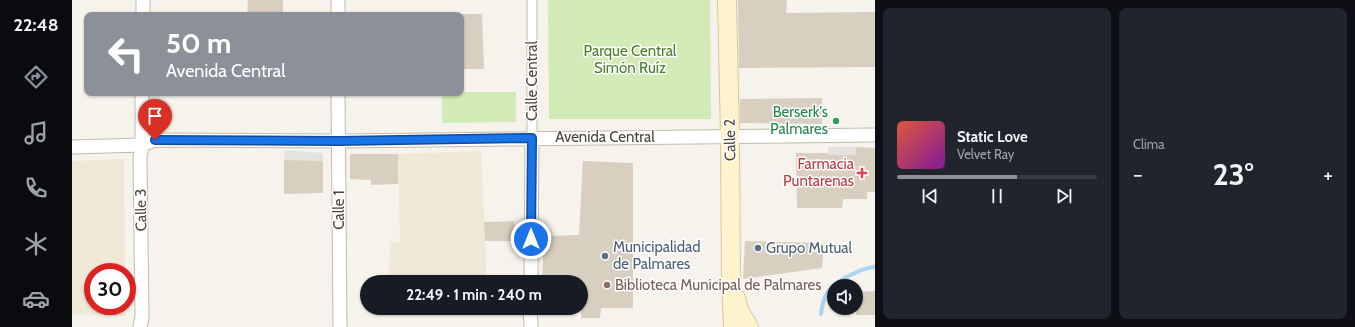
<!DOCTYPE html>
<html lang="es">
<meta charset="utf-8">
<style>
:root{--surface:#171b24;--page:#20242c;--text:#f1f3f6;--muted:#9ea1a6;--line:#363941;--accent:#8c9099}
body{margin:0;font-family:Cabin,sans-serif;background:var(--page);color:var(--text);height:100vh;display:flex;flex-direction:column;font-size:15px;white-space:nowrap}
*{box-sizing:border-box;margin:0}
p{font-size:13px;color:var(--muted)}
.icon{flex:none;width:22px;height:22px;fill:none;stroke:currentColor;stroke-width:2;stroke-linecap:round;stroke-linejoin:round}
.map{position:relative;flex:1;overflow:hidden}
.details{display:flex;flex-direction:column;gap:8px;padding:8px;background:#0d0f14;width:480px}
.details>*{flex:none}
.guide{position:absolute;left:12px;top:12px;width:380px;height:84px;border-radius:8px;box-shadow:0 1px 3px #0004;background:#8c9099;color:#fff;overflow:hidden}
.buttons{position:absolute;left:755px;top:279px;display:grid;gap:8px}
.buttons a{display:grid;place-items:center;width:36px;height:36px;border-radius:50%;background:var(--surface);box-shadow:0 1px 3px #0004;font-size:20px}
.speed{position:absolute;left:12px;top:263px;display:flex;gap:8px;font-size:20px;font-weight:700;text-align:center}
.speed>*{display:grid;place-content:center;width:52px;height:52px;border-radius:50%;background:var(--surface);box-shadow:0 1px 3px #0004;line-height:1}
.speed .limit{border:6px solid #d22;background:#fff;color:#111}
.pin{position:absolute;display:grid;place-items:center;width:34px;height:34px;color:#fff;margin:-41px -17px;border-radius:50% 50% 50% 0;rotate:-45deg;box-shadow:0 0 4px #0007}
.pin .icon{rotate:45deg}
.me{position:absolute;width:44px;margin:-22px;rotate:0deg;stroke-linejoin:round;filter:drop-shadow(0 0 3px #0008)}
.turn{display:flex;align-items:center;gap:14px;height:84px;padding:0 16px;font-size:18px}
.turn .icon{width:52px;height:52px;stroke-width:2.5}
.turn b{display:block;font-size:28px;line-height:34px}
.big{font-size:30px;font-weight:700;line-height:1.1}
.details .card{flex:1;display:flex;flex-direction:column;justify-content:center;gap:6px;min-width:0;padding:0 14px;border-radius:8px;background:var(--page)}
.song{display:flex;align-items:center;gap:12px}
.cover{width:48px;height:48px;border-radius:6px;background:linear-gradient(135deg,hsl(10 70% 55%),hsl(290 70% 35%))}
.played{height:4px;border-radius:2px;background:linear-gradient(90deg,var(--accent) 60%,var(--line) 60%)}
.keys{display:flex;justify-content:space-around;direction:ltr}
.heat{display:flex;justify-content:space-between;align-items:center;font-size:22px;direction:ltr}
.details .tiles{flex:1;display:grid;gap:8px;grid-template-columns:repeat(2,1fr)}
.trip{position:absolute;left:288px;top:275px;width:228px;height:40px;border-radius:20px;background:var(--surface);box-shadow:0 1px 3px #0004;font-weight:700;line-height:40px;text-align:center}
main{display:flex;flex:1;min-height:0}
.tab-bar{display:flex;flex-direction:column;width:72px;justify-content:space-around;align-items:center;background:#090b0e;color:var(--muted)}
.tab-bar .icon{width:28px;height:28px}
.tab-bar .on{color:var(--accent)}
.tab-bar b{font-size:18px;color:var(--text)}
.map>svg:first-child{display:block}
.education{fill:#efe8d6}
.green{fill:#d2eab5}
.parking{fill:#e5e3e0}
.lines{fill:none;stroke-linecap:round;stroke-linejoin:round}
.stream{stroke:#a9d4f2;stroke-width:4}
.building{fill:#d8cfc1}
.pedestrian-casing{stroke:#c2bbae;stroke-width:11}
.minor-casing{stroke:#c2bbae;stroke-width:15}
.secondary-casing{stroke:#d6c79b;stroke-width:20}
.pedestrian{stroke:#fff;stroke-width:9}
.minor{stroke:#fff;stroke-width:13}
.secondary{stroke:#fff3cd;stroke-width:18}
.route-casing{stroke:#114b97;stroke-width:10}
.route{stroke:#1a73e8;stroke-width:7}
.leisure-dot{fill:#2e9e5b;stroke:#fff;stroke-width:1.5}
.health-dot{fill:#e0444e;stroke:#fff;stroke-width:1.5}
.service-dot{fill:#5c6f8a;stroke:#fff;stroke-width:1.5}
.education-dot{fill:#8d6e63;stroke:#fff;stroke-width:1.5}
.labels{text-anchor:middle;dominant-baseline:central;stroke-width:3;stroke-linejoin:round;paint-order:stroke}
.park-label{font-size:15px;fill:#4a7f2a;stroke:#fff}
.street-label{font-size:15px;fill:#4b4439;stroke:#fff}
.leisure-label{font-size:15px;fill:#27864d;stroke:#fff;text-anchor:end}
.health-label{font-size:15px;fill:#be3a42;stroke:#fff;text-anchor:end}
.service-label{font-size:15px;fill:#4e5e75;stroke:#fff;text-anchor:start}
.education-label{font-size:15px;fill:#785e54;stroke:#fff;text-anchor:start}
</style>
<main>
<nav class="tab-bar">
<b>22:48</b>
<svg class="icon on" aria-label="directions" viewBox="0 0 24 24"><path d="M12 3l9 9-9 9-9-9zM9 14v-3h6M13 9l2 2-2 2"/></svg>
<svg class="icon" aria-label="music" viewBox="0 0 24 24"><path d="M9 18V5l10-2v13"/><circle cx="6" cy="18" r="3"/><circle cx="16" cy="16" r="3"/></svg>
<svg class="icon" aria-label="phone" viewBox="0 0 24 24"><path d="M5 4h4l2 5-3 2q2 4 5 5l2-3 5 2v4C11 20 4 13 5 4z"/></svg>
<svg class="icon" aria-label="climate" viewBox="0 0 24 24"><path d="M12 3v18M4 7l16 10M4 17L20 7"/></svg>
<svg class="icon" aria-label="car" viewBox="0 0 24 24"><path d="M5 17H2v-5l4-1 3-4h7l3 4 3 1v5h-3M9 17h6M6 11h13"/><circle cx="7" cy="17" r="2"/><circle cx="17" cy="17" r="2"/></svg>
</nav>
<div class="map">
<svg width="803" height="327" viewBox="0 0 803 327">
<rect width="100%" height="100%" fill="#f6f3ec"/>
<path class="education" d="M 409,151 L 415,282 L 317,282 L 318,241 L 328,243 L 326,154 Z
M 52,159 L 53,272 L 21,272 L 21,306 L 53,306 L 53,316 L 0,314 L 0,161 Z
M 317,308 L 416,308 L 416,315 L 317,314 Z"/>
<path class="green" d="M 476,0 L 638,0 L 639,119 L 477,119 Z
M 389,92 L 444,92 L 444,122 L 370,123 L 370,93 L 389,93 Z"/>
<path class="parking" d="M 756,147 L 784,147 L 784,155 L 756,155 Z
M 213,150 L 251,153 L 251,161 L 212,160 Z"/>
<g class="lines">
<path class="stream" d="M 749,314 C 750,305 752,295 759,288 C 766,280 792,267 803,267"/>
</g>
<path class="building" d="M 176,0 L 211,0 L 211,15 L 175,15 Z
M 666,0 L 715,0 L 714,13 L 803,12 L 803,67 L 667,68 Z
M 389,14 L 410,14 L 412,69 L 389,69 Z
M 750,98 L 750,124 L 668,123 L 668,99 Z
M 784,147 L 803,148 L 803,192 L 795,192 L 795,199 L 771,199 L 770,208 L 725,208 L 724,153 L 756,153 L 756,155 L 784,155 Z
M 278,154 L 326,154 L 326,184 L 299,185 L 299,180 L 278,179 Z
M 212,160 L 251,161 L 251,193 L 212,194 Z
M 511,161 L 561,163 L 561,308 L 529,308 L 528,318 L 509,318 L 509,282 L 470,282 L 472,236 L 507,235 Z
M 442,221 L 443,241 L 413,241 L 412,222 Z
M 673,241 L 752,243 L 750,268 L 671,279 Z
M 803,291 L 803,315 L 784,315 L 784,292 Z"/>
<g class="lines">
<g class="pedestrian-casing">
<path id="pedestrian" d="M 460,138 L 460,0"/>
</g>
<g class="minor-casing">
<path id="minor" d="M 266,0 L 266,15
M 71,15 L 71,0
M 266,93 L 268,327
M 0,147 L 70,145 L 83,140 L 267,141 L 803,135
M 459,282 L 460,138
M 458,308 L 459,327
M 68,327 L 70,317 L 68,158 L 70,145 L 70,93"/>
</g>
<g class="secondary-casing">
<path id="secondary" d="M 655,0 L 658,137 L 659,280 L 661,327
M 664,298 L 667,310 L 677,327"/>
</g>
<use href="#pedestrian" class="pedestrian"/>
<use href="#minor" class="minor"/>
<use href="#secondary" class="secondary"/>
</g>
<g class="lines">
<g class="route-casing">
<path id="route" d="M 83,140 L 266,141 L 460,138 L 459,239"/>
</g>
<use href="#route" class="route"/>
</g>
<circle class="leisure-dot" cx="764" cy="121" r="4"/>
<path class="health-dot" d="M788 167h4v4h4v4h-4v4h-4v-4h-4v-4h4z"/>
<g class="service-dot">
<circle cx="686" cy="248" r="4"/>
<circle cx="533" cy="256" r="4"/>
</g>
<circle class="education-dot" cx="535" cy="285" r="4"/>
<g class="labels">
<g class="park-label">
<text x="558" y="51">Parque Central<tspan x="558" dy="17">Simón Ruíz</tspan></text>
</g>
<g class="street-label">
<text transform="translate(460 81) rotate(-90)">Calle Central</text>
<text x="533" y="137">Avenida Central</text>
<text transform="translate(658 140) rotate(-91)">Calle 2</text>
<text transform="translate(69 210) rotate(-91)">Calle 3</text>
<text transform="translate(267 210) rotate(-90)">Calle 1</text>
</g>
<g class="leisure-label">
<text x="756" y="112">Berserk's<tspan x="756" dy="17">Palmares</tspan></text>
</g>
<g class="health-label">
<text x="782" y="164">Farmacia<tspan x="782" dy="17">Puntarenas</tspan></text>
</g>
<g class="service-label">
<text x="541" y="247">Municipalidad<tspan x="541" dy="17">de Palmares</tspan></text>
<text x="694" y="248">Grupo Mutual</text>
</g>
<g class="education-label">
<text x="543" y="285">Biblioteca Municipal de Palmares</text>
</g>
</g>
</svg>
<div class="buttons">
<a><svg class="icon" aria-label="sound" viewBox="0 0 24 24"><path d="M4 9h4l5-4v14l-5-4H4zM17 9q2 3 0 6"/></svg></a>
</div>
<div class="speed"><div class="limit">30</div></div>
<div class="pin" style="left:83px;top:140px;background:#d93025"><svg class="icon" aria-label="arrive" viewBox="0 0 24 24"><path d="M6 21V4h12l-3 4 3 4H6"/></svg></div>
<svg class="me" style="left:459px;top:239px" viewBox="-20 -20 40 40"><circle r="17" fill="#1a73e8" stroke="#fff" stroke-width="3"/><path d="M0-11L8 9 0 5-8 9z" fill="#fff"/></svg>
<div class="trip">22:49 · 1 min · 240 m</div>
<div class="guide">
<div class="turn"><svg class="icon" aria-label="left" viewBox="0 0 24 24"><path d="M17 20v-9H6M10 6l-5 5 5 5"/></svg><div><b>50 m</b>Avenida Central</div></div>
</div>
</div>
<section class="details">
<div class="tiles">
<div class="card">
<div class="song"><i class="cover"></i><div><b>Static Love</b><p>Velvet Ray</p></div></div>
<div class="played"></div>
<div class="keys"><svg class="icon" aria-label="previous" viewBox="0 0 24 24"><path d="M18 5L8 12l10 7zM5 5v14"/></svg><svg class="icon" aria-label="pause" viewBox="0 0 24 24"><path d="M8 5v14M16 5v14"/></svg><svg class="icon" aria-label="next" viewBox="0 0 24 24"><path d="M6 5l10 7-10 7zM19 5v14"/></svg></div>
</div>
<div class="card"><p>Clima</p>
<div class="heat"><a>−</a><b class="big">23°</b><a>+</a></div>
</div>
</div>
</section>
</main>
